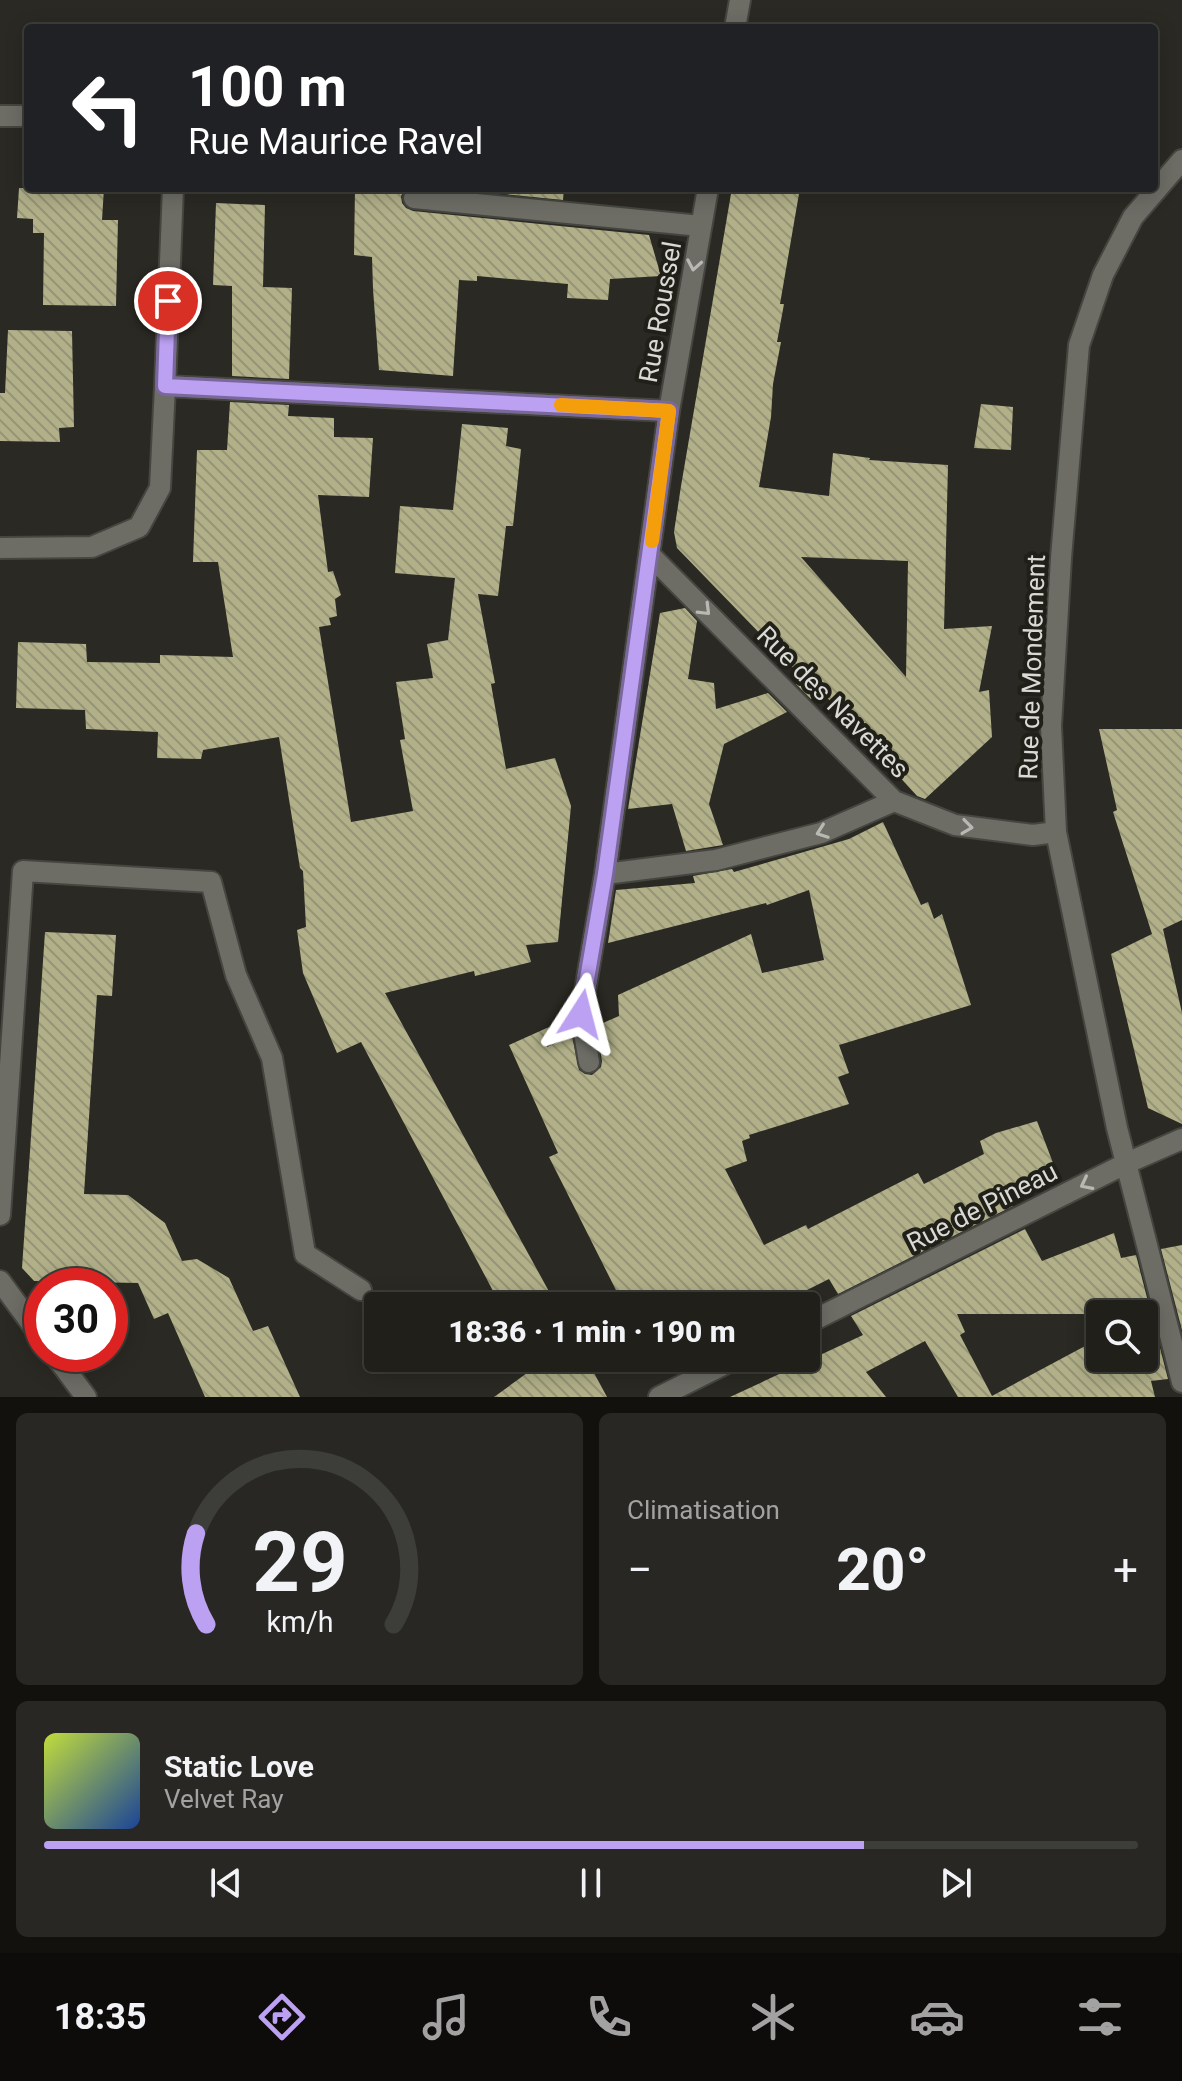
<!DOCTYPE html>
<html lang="fr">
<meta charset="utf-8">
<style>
:root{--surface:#201f1a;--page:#282723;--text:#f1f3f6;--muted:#a2a2a2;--line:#3d3d39;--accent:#bca0f2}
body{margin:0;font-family:Roboto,sans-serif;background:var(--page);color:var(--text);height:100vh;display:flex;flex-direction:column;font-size:30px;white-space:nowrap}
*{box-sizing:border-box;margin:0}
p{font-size:26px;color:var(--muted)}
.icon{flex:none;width:44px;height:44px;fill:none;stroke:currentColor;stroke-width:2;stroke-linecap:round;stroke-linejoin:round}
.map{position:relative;height:1397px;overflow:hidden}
.side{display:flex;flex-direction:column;gap:16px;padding:16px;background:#12110e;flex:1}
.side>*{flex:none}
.hud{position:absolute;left:24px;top:24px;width:1134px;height:168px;border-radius:8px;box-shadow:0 4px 20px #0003,0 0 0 2px var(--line);background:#202124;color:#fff;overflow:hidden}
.fabs{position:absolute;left:1086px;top:1300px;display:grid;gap:16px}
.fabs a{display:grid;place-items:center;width:72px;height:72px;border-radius:8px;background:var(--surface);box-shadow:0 4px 20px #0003,0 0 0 2px var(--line);font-size:40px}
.speed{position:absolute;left:24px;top:1268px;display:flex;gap:16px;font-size:40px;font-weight:700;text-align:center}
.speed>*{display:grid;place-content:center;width:104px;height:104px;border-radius:50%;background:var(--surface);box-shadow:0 4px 20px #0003,0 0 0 2px var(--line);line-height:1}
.speed .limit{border:12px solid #d22;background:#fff;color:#111}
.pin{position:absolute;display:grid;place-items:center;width:68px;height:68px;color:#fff;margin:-34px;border:4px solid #fff;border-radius:50%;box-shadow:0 2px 8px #0007}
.me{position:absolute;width:88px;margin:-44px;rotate:9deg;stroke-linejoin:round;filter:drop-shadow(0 0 6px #0008)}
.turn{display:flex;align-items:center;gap:28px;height:168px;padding:0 32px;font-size:36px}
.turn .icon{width:104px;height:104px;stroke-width:2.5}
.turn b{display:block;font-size:56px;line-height:68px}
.big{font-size:60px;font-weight:800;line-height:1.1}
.side .tile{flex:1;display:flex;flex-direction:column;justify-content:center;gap:12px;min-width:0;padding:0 28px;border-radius:12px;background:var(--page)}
.side .dial{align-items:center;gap:0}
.dial svg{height:208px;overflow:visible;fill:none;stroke:var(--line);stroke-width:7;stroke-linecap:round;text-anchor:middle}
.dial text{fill:var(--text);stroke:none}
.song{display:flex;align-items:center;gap:24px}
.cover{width:96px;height:96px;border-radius:12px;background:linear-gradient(135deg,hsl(70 70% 55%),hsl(220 70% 35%))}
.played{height:8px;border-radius:4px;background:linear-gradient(90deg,var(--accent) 75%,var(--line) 75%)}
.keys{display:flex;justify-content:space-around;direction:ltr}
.heat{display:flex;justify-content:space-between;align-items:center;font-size:44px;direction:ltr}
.side .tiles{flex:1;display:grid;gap:16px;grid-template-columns:1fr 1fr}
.tile:last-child{grid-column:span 2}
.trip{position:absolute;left:364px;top:1292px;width:456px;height:80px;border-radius:8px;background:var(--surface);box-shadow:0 4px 20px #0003,0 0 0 2px var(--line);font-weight:800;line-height:80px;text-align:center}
.dock{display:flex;height:128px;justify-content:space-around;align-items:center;background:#0d0c0a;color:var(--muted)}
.dock .icon{width:56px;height:56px}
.dock .current{color:var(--accent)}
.dock b{font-size:36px;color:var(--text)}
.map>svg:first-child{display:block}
.building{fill:url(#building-back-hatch);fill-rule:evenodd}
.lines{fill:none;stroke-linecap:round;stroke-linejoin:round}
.service-casing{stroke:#464640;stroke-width:24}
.minor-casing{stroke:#464640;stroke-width:24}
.service{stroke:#6d6d66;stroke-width:20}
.minor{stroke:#6d6d66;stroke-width:20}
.oneway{stroke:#b9b9b4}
.route-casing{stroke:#7a689d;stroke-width:20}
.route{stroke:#bca0f2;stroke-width:14}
.slow{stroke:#f59e0b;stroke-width:14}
.labels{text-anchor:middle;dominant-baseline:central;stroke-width:8;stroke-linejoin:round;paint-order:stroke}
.street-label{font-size:26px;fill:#d9d9d5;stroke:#202019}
</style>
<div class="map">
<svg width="1182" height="1397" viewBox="0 0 1182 1397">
<defs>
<pattern id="building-back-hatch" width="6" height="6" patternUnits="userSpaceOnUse" patternTransform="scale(2)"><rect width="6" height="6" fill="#b1b089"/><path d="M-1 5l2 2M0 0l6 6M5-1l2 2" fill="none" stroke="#959477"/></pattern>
</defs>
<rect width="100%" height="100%" fill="#2a2923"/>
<path class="building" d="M 19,188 L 104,188 L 102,220 L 118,220 L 116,306 L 43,305 L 44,233 L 33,233 L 33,219 L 17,218 Z
M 355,188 L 406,188 L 401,196 L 402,203 L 406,208 L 413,211 L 649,235 L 661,276 L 610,279 L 608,300 L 567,298 L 568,284 L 477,276 L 477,281 L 459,280 L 453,376 L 379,370 L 373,289 L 372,257 L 354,255 Z
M 445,188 L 564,188 L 563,200 Z
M 732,188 L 800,188 L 780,304 L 784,304 L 777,342 L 781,342 L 773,384 L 771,417 L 759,487 L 829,496 L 833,453 L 870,458 L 869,460 L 948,465 L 944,629 L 992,626 L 979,692 L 989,690 L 992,737 L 925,799 L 917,796 L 823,693 L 820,695 L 814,689 L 817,696 L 811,699 L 796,684 L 806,681 L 677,548 L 674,532 L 681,486 ZM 801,557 L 908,561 L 906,677 Z
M 216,203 L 265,205 L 263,287 L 292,288 L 289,379 L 232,376 L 232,286 L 213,285 Z
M 8,330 L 72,331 L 74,427 L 59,428 L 60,442 L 0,441 L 0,393 L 5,393 Z
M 230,402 L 289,405 L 288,416 L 334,418 L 334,437 L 373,438 L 369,497 L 318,495 L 328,572 L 333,571 L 341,595 L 335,599 L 337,616 L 329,618 L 331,625 L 319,627 L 351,822 L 413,811 L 400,740 L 405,739 L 396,682 L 433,678 L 427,644 L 448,640 L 455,578 L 395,573 L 400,506 L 453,510 L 462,424 L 508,428 L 506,446 L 521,449 L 513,526 L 506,526 L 498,596 L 478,594 L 495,683 L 491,684 L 506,769 L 555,758 L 571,806 L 558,942 L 526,945 L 531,962 L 475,976 L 474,971 L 385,993 L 557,1306 L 501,1306 L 361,1042 L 337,1053 L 303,973 L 297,930 L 306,927 L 303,871 L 300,868 L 279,737 L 203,750 L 201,759 L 157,758 L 158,732 L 86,729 L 85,710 L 16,708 L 18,642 L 86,644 L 87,662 L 160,663 L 160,655 L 233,657 L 218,562 L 193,562 L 197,450 L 227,450 Z
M 981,404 L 1013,407 L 1011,450 L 974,448 Z
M 685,608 L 697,621 L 688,679 L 714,683 L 716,709 L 768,693 L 787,712 L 724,744 L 709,804 L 723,845 L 686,851 L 672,804 L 628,809 L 660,613 Z
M 1099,729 L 1182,729 L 1182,920 L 1163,929 L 1182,1013 L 1182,1124 L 1148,1108 L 1111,954 L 1152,934 L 1113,812 L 1117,810 Z
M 883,822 L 921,905 L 928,902 L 934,919 L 942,914 L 971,1005 L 839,1045 L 849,1073 L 838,1077 L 849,1104 L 749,1135 L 750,1138 L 742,1141 L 747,1161 L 725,1169 L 764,1245 L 806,1225 L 808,1229 L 918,1173 L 924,1184 L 984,1154 L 980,1141 L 996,1133 L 1037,1121 L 1058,1176 L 1010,1199 L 1013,1206 L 838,1294 L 829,1279 L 775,1306 L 624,1306 L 549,1157 L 558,1153 L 509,1045 L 549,1027 L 547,1047 L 572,1036 L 579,1070 L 585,1074 L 592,1075 L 601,1067 L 602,1061 L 596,1026 L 619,1016 L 618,995 L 751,934 L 762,973 L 824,960 L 809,890 L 767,905 L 766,903 L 608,943 L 616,890 L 695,883 L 693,876 L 732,869 L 734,872 L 849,839 Z
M 45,932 L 116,935 L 112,996 L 97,995 L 84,1194 L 128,1195 L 165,1223 L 182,1261 L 197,1259 L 229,1278 L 253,1331 L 268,1326 L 300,1397 L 205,1397 L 168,1313 L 154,1319 L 138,1283 L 34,1281 L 22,1268 Z
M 1025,1229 L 1042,1261 L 1114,1233 L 1121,1258 L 1136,1255 L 1168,1379 L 1151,1381 L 1155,1397 L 958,1397 L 925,1341 L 866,1372 L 886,1397 L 730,1397 L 863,1335 L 851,1316 ZM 957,1314 L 1146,1314 L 1144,1315 L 1144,1358 L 1100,1358 L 1100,1338 L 992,1396 L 960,1335 L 965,1332 Z
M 1182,1245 L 1182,1330 L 1161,1249 Z
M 543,1358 L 586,1358 L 607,1397 L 494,1397 L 545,1360 Z"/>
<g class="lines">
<g class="service-casing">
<path id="service" d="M 0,1215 L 23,871 L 211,882 L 236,975 L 272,1058 L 305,1254 L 361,1290
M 0,1281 L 42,1338
M 54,1354 L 86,1397"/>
</g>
<g class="minor-casing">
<path id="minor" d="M 735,28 L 740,0
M 0,116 L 28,116
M 1182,160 L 1133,217 L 1103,275 L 1079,345 L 1061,558 L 1051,726 L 1056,832 L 1117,1128 L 1182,1382
M 414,198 L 701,226
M 165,386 L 173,188
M 0,548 L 92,547 L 139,527 L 160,488 L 165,386 L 669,411
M 650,555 L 894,801 L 955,825 L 1033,835 L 1056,832
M 605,874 L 716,860 L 821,833 L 894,801
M 589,1062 L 581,1014 L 605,874 L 669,411 L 708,188
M 806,1324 L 1127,1163 L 1182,1139
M 659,1397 L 737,1358"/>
</g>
<use href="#service" class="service"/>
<use href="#minor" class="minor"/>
</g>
<defs><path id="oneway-chevron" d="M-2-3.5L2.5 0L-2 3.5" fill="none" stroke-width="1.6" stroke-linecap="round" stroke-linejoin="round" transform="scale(2)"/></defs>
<g class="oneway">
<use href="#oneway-chevron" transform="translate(694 265) rotate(100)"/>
<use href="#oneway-chevron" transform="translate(705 610) rotate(45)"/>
<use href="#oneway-chevron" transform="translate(967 827) rotate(8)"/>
<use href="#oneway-chevron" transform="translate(822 832) rotate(160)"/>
<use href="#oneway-chevron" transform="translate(1086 1184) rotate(153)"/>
</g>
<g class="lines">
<g class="route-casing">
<path id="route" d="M 168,301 L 165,386 L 669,411 L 605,874 L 581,1014"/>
</g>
<use href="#route" class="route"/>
<path class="slow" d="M 561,405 L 669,411 L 652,541"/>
</g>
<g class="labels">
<g class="street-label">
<text transform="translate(660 312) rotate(-80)">Rue Roussel</text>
<text transform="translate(1032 667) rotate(-88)">Rue de Mondement</text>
<text transform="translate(833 702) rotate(45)">Rue des Navettes</text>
<text transform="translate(982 1207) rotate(-27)">Rue de Pineau</text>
</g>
</g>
</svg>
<div class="fabs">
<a><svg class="icon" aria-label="search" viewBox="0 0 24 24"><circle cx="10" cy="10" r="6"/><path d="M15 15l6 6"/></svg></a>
</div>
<div class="speed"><div class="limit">30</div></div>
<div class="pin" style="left:168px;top:301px;background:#d93025"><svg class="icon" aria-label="arrive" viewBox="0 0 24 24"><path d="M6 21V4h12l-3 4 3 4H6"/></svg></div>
<svg class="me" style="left:581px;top:1014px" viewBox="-20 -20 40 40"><path d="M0-17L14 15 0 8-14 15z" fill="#bca0f2" stroke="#fff" stroke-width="4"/></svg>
<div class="trip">18:36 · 1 min · 190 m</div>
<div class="hud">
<div class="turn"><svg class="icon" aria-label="left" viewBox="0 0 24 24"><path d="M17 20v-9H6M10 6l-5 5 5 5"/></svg><div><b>100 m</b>Rue Maurice Ravel</div></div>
</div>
</div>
<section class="side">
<div class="tiles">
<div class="tile dial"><svg viewBox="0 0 100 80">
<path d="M14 69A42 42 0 1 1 86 69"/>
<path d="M14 69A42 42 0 0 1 10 34" stroke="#bca0f2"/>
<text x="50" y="56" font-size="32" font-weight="700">29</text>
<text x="50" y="72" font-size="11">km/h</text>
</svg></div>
<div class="tile"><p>Climatisation</p>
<div class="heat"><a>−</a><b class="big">20°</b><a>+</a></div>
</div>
<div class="tile">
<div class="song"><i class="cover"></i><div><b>Static Love</b><p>Velvet Ray</p></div></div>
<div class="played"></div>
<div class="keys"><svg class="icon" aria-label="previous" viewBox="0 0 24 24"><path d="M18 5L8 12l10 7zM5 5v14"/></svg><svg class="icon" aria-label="pause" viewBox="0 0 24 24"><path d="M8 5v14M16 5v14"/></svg><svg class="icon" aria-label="next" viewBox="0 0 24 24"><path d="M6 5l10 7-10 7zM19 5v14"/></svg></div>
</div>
</div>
</section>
<nav class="dock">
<b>18:35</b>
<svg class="icon current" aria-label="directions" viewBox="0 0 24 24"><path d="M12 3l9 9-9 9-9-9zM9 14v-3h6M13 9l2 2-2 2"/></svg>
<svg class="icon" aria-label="music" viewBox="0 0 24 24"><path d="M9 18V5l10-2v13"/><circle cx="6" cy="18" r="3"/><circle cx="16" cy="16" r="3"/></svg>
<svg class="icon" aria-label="phone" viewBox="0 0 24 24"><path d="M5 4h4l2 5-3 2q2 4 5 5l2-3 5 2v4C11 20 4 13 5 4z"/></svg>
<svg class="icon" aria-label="climate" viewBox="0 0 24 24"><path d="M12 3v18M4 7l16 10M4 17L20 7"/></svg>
<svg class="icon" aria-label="car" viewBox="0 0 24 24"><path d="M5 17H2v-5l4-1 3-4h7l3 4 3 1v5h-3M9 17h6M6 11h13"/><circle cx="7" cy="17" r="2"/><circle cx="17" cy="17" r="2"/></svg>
<svg class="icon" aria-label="filters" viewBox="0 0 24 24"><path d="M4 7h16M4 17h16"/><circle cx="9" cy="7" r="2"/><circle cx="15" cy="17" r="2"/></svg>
</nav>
